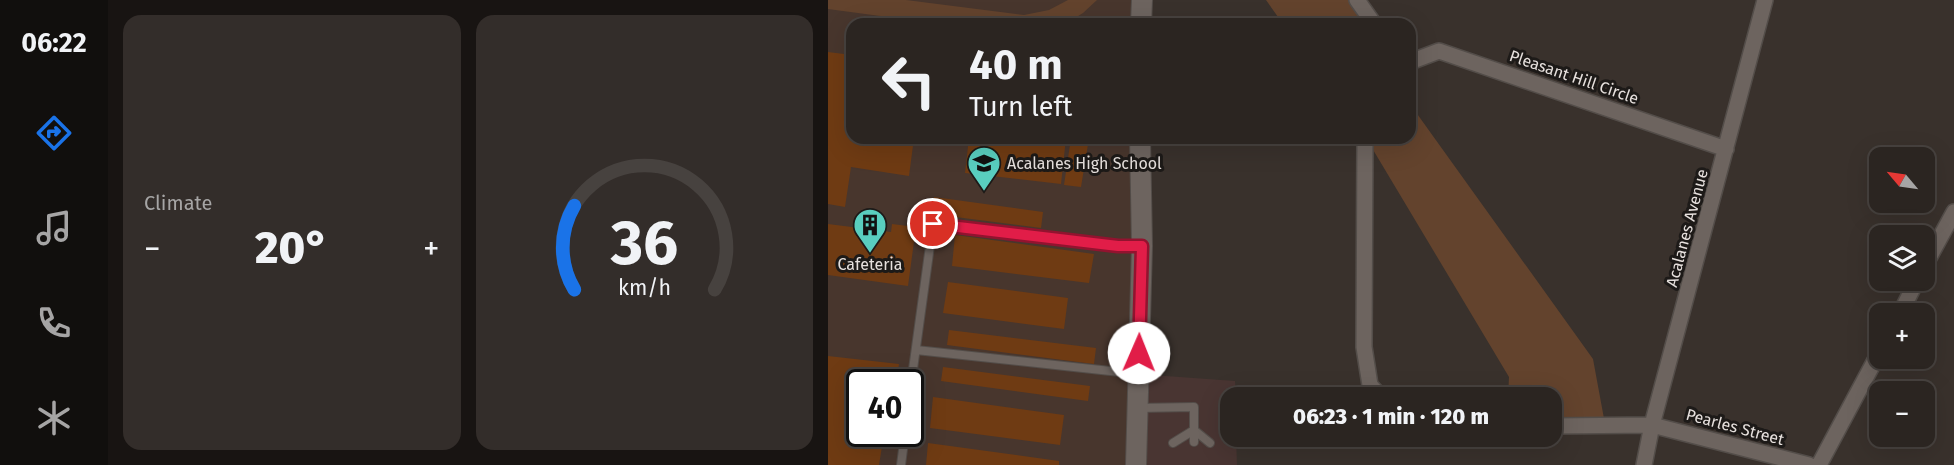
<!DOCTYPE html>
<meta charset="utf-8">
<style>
:root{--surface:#2b2521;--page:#332d2a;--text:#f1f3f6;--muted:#a6a5a5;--line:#47423f;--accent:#1a73e8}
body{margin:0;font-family:"Fira Sans",sans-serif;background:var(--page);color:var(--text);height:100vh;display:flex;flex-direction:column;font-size:22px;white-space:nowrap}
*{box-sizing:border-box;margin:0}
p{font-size:20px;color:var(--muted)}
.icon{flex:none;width:33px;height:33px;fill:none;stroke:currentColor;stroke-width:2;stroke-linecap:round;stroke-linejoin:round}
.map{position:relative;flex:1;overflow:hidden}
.drawer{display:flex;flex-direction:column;gap:15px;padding:15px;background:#181412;width:720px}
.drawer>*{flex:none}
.top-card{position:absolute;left:18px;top:18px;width:570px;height:126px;border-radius:18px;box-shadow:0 6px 24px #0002,0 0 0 2px var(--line);background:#2b2521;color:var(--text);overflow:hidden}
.needle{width:39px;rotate:299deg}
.fabs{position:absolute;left:1041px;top:147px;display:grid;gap:12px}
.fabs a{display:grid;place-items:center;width:66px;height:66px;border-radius:12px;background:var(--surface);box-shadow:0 6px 24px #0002,0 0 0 2px var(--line);font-size:30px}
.speed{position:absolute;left:18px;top:369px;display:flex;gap:12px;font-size:30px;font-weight:700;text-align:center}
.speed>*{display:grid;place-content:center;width:78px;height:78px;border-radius:50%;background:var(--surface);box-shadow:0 6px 24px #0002,0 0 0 2px var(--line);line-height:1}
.speed .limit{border:3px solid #111;border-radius:9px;background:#fff;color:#111}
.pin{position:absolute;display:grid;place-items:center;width:51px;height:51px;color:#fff;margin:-26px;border:3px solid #fff;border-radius:50%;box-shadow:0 2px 6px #0007}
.me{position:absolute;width:66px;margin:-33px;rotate:1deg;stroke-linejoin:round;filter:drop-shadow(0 0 4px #0008)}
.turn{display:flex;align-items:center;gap:21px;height:126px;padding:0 24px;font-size:27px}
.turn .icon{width:78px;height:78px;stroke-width:2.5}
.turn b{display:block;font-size:42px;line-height:51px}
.big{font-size:45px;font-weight:800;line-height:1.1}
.drawer .widget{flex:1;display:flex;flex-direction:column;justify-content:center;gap:9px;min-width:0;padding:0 21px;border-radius:18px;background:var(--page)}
.drawer .dial{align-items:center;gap:0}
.dial svg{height:156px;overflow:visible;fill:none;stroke:var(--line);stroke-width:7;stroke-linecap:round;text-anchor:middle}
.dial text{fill:var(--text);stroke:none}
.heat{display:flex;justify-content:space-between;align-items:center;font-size:33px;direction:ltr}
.drawer .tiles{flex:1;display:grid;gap:15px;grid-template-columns:repeat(2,1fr)}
.trip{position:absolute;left:392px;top:387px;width:342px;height:60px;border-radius:18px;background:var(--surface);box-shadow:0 6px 24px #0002,0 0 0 2px var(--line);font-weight:800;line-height:60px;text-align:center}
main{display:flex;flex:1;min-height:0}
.tabs{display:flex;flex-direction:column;width:108px;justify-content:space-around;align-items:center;background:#110f0d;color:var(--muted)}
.tabs .icon{width:42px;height:42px}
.tabs .selected{color:var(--accent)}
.tabs b{font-size:27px;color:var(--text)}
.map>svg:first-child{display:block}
.commercial{fill:#493532}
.education{fill:#48362d;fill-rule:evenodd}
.green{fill:#63432d}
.building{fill:#6f3b13}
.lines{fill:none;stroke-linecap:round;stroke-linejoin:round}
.lane-casing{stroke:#534d49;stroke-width:10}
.street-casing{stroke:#534d49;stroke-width:18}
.secondary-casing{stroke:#534d49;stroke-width:22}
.lane{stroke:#6d645f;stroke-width:8}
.street{stroke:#6d645f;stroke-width:15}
.secondary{stroke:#6d645f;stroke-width:20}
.route-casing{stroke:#92132f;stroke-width:15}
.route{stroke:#e11d48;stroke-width:10}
.labels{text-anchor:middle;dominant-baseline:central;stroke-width:6;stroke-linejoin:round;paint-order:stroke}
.street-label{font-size:16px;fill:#e6e0dd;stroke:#1d1a18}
.poi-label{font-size:16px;fill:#e6e0dd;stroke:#1d1a18;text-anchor:start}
</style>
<main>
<nav class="tabs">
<b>06:22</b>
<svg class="icon selected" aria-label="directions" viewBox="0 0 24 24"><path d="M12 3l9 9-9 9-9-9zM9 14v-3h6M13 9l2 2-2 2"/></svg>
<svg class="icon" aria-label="music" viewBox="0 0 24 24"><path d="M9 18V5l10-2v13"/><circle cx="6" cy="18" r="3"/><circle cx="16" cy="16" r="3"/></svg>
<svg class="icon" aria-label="phone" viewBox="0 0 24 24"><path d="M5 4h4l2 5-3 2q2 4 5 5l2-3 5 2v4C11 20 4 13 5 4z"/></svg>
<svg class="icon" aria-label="climate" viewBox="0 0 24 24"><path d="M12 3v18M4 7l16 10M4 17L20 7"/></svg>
</nav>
<section class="drawer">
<div class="tiles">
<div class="widget"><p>Climate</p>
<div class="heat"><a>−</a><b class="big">20°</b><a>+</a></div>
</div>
<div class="widget dial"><svg viewBox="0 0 100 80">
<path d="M14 69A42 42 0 1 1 86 69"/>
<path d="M14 69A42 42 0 0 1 14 26" stroke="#1a73e8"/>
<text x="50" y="56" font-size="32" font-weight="700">36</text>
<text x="50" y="72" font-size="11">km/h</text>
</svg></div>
</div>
</section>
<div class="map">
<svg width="1126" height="465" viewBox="0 0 1126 465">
<rect width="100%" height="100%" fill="#39312c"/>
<path class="commercial" d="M 310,374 L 407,381 L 408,397 L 402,398 L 402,436 L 408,437 L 409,465 L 308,465 Z"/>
<path class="education" d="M 0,0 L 314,0 L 313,24 L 24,24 L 24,138 L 312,138 L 308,465 L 0,465 ZM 32,382 L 82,382 L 82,434 L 32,434 Z"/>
<path class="green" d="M 0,0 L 78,0 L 196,15 L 221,10 L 240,0 L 269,0 L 255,13 L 237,24 L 112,24 L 0,9 Z
M 438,0 L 529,0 L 546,24 L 455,24 Z
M 582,104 L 765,359 L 777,424 L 723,426 L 723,398 L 680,397 L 681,377 L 538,138 L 582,138 Z"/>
<path class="building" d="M 0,52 L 24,55 L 24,138 L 86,138 L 81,176 L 23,167 L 17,207 L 0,204 Z
M 141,138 L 238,138 L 233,184 L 137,173 Z
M 243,138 L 261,138 L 253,187 L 236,185 Z
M 106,197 L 215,212 L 213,228 L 104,214 Z
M 0,224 L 63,232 L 64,224 L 88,227 L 80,286 L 0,275 Z
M 127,235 L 266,254 L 261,283 L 124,266 Z
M 120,282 L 240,298 L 236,329 L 115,313 Z
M 121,330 L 268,348 L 266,364 L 119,345 Z
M 0,356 L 71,364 L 68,382 L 32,382 L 32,434 L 56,434 L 51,465 L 0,465 Z
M 115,367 L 262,386 L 260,401 L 113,381 Z
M 105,397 L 236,415 L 232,445 L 102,428 Z
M 100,443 L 231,461 L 231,465 L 98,465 Z"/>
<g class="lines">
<g class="lane-casing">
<path id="lane" d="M 88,350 L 310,374
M 82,391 L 105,224 L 290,246 L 312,246
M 309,408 L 366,407 L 366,442
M 345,443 L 366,430 L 382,443
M 73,465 L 77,434"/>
</g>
<g class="street-casing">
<path id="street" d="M 529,0 L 546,24
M 582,62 L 611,51 L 898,149
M 537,138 L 536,347 L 542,385 L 554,398
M 1096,267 L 1126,212
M 1072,314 L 1089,280
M 723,426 L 824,425 L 981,465
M 816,465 L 824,425 L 937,0
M 991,465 L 1052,351"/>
</g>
<g class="secondary-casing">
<path id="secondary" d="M 313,24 L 314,0
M 308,465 L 314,246 L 312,138"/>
</g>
<use href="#lane" class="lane"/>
<use href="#street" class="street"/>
<use href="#secondary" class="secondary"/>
</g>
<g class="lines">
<g class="route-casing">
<path id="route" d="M 105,224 L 290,246 L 314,246 L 311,353"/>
</g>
<use href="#route" class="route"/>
</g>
<defs>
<g id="school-pin" transform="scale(1.725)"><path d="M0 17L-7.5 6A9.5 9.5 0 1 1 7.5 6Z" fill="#59cebf" stroke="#1d1a18"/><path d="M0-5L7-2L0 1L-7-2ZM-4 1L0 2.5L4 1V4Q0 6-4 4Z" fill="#111"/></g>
<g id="building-pin" transform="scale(1.725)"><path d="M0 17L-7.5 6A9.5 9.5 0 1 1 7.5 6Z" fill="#59cebf" stroke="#1d1a18"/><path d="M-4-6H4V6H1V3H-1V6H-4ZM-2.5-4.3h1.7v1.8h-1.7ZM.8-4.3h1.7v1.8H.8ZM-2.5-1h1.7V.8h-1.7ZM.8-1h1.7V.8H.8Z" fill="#111"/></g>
</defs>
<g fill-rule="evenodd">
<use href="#school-pin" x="156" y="163"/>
<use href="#building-pin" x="42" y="225"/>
</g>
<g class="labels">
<g class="street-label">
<text transform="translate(746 77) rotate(19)">Pleasant Hill Circle</text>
<text transform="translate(859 228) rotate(-75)">Acalanes Avenue</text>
<text transform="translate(907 427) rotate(15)">Pearles Street</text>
</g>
<g class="poi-label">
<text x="179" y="163">Acalanes High School</text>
<text x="42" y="264" text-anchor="middle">Cafeteria</text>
</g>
</g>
</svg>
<div class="fabs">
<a><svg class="needle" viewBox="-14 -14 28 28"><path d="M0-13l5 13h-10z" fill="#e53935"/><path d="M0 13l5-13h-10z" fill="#a6a5a5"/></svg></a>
<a><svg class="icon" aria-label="layers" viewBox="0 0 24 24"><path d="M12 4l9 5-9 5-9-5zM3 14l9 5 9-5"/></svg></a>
<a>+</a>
<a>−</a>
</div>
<div class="speed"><div class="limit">40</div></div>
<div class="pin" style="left:105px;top:224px;background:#d93025"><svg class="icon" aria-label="arrive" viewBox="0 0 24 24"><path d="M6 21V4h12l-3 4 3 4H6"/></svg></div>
<svg class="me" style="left:311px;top:353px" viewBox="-20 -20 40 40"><circle r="19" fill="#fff"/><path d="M0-13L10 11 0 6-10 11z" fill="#e11d48"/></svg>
<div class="trip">06:23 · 1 min · 120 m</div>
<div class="top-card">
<div class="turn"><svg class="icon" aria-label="left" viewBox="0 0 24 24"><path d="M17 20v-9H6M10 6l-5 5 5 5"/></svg><div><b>40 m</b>Turn left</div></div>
</div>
</div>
</main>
